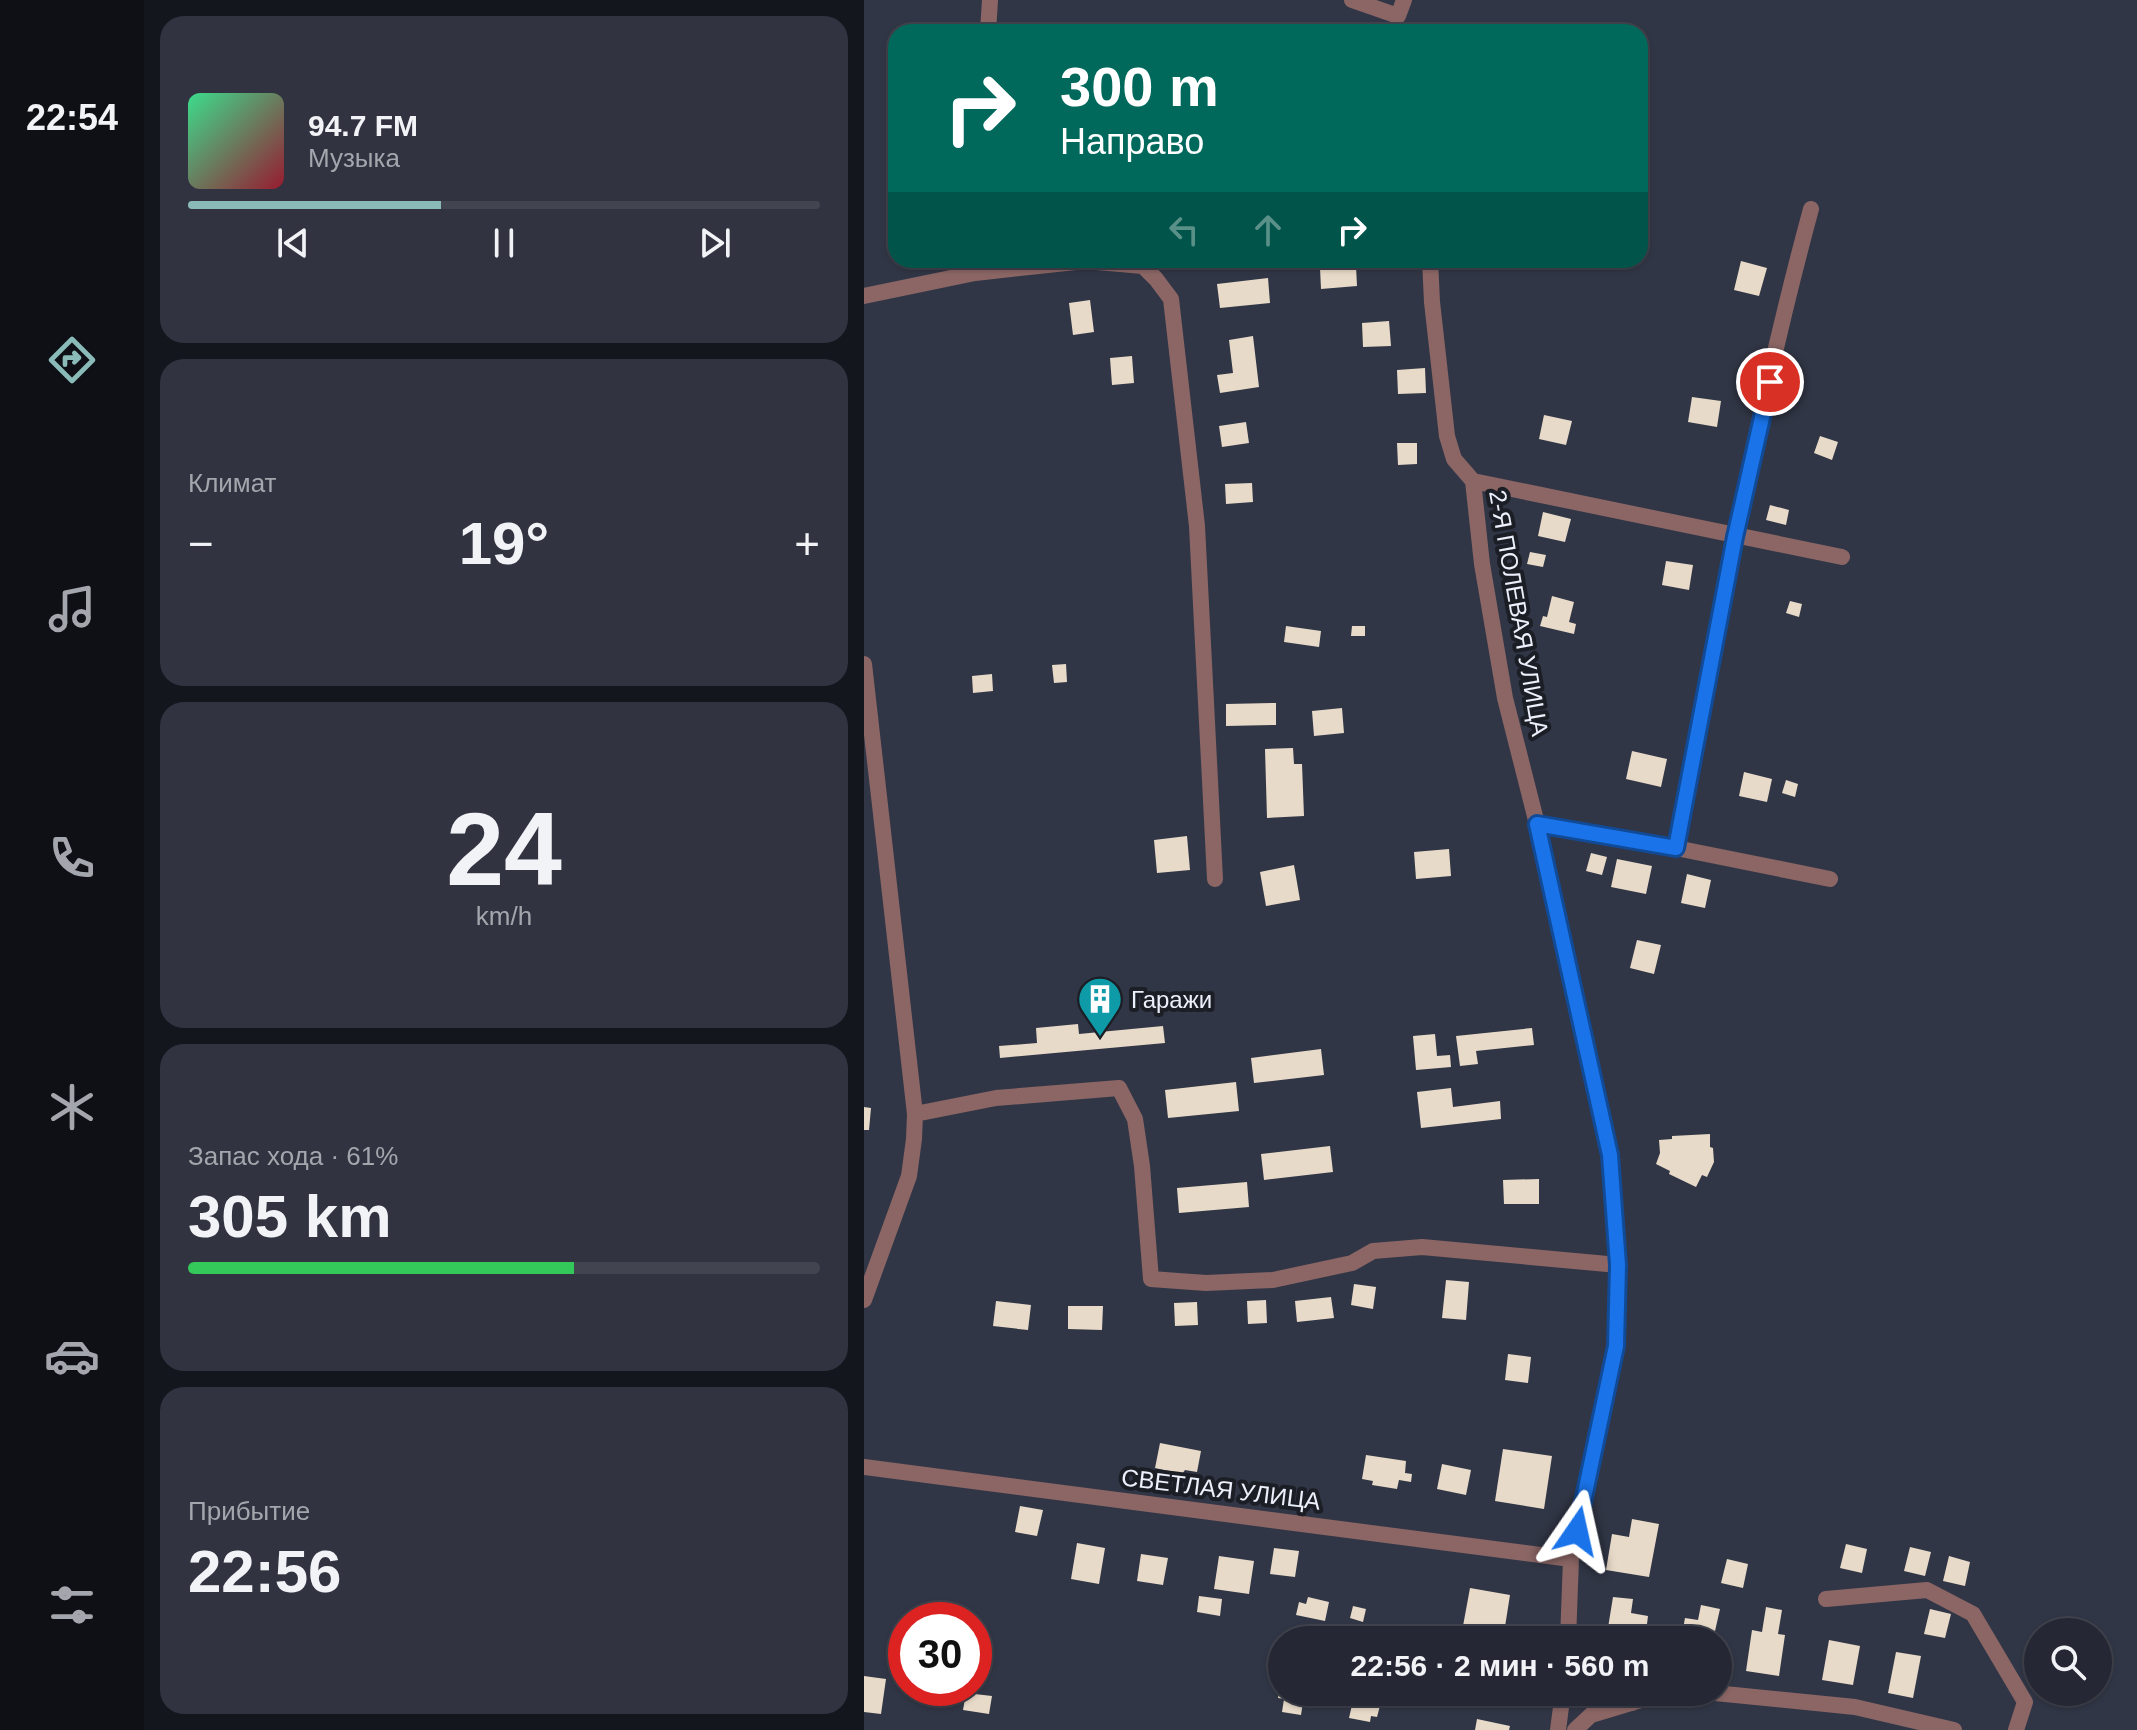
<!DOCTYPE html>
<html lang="ru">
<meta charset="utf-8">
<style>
:root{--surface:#252834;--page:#313440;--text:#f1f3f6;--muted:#a3a6ac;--line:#42444f;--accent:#8bbbb9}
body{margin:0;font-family:Helvetica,sans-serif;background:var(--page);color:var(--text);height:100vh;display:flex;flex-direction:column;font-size:30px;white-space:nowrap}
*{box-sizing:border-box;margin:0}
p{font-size:26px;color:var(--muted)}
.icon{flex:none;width:44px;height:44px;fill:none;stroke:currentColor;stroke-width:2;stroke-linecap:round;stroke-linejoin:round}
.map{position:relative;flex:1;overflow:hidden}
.details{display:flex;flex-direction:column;gap:16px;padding:16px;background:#14161d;width:720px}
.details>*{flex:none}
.guide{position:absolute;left:24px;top:24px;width:760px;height:244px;border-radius:24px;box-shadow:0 2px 6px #0004,0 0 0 2px var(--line);background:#00695c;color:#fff;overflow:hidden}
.controls{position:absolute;left:1160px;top:1618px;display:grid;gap:16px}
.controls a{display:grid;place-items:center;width:88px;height:88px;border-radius:50%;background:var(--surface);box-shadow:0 2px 6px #0004,0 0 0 2px var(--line);font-size:40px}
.speed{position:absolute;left:24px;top:1602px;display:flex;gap:16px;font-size:40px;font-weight:700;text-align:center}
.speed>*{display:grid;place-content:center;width:104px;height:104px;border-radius:50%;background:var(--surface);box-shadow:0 2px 6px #0004,0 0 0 2px var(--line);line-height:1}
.speed .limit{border:12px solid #d22;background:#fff;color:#111}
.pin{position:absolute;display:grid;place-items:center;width:68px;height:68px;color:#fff;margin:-34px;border:4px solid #fff;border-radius:50%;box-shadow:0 2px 8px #0007}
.me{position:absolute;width:88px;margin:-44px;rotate:11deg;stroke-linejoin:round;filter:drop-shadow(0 0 6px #0008)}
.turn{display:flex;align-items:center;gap:28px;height:168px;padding:0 40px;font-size:36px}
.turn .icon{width:104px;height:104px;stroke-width:2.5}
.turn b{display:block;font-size:56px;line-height:68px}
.lanes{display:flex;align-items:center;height:76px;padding:0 40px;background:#0003;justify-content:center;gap:40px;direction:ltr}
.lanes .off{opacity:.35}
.big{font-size:60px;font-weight:700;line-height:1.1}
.details .tile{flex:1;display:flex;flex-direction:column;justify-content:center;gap:12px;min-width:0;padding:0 28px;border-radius:24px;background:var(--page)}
.details .dial{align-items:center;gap:0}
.dial b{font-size:104px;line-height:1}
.song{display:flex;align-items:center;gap:24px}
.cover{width:96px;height:96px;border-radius:12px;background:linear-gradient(135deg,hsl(150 70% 55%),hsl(350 70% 35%))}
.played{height:8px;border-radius:4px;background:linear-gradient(90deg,var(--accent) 40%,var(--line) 40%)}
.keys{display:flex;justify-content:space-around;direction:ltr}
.heat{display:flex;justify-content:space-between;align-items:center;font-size:44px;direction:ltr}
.charge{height:12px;border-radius:6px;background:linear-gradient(90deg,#34c759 61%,var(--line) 0)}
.trip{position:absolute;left:404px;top:1626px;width:464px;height:80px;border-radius:40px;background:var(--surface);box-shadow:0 2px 6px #0004,0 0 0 2px var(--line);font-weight:700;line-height:80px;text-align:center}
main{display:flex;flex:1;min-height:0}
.menu{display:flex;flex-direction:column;width:144px;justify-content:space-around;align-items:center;background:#0f1015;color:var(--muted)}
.menu .icon{width:56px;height:56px}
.menu .active{color:var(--accent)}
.menu b{font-size:36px;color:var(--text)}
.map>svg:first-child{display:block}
.building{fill:#e8dac8}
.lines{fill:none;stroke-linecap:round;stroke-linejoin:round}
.minor{stroke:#8b6665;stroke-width:16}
.route-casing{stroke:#114b97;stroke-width:20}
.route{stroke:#1a73e8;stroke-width:14}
.labels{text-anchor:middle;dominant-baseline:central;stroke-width:8;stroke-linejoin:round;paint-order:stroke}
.street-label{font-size:24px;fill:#ecf0fb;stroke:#1b1e25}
.poi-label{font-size:24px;fill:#ecf0fb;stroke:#1b1e25;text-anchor:start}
</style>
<main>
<nav class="menu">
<b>22:54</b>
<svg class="icon active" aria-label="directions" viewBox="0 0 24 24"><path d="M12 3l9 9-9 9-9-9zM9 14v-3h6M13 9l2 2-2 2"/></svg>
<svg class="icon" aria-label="music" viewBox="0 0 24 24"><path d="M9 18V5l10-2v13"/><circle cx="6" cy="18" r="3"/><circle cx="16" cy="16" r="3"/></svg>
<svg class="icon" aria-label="phone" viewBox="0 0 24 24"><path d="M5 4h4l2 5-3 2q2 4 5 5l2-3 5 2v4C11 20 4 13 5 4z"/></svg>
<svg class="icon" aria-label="climate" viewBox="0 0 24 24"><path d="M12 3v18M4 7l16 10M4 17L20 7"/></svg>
<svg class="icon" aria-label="car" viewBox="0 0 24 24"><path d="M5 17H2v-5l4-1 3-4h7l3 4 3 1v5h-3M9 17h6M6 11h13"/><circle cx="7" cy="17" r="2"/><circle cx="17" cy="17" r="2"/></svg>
<svg class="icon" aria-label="filters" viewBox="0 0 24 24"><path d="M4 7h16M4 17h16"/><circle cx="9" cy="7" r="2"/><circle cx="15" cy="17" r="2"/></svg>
</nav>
<section class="details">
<div class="tile">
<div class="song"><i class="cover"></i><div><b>94.7 FM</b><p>Музыка</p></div></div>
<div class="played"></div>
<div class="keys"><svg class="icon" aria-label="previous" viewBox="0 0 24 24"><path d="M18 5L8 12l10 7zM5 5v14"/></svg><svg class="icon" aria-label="pause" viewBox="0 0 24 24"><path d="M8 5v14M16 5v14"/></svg><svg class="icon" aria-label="next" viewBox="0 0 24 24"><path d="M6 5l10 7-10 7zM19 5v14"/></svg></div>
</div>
<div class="tile"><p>Климат</p>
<div class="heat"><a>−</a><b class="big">19°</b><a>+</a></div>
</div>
<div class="tile dial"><b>24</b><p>km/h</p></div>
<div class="tile"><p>Запас хода · 61%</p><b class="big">305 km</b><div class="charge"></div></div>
<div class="tile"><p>Прибытие</p><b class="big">22:56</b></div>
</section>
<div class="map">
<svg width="1273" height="1730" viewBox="0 0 1273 1730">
<rect width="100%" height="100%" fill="#313646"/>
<path class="building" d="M 877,261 L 903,268 L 895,296 L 870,290 Z
M 492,266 L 493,286 L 457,289 L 456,268 Z
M 404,278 L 406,303 L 356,308 L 353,284 Z
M 226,300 L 230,332 L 209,335 L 205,303 Z
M 525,321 L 527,346 L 499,347 L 498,323 Z
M 389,336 L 395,387 L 356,393 L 353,375 L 369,373 L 365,340 Z
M 268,356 L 270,383 L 248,385 L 246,358 Z
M 561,368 L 562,393 L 534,394 L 533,370 Z
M 828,397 L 857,401 L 853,427 L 824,422 Z
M 680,415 L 708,421 L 702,445 L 675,439 Z
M 382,422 L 385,443 L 358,447 L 355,426 Z
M 956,436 L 974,442 L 968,460 L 950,453 Z
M 533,443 L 553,443 L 553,464 L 534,465 Z
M 388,483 L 389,502 L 362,504 L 361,484 Z
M 906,505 L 925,510 L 922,525 L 902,520 Z
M 679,512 L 707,519 L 701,542 L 674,536 Z
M 666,552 L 682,555 L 679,567 L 663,564 Z
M 802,561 L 829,565 L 825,590 L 798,585 Z
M 688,596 L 710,602 L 705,622 L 712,624 L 710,634 L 676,626 L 679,616 L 683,617 Z
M 926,601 L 938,604 L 935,617 L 922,613 Z
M 422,626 L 457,631 L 455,647 L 420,642 Z
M 488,626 L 501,626 L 501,636 L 487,636 Z
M 202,664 L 203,682 L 190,683 L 188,665 Z
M 128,674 L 129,691 L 109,693 L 108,676 Z
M 412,703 L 412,725 L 362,726 L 362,704 Z
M 478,708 L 480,733 L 450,736 L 448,711 Z
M 429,748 L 430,764 L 438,764 L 440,816 L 403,818 L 401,749 Z
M 768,751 L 803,759 L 797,787 L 762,779 Z
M 880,772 L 908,779 L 903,802 L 875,796 Z
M 922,780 L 934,784 L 931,797 L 918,793 Z
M 323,836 L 326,870 L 293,873 L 290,840 Z
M 585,849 L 587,876 L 552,879 L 550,852 Z
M 727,853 L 743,857 L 738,875 L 722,871 Z
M 753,859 L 788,866 L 782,894 L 747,887 Z
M 430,865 L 436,900 L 402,906 L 396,872 Z
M 823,874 L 847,880 L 841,908 L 817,903 Z
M 773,940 L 797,945 L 790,974 L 766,968 Z
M 214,1024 L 215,1034 L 299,1026 L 301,1043 L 136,1058 L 135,1046 L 173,1043 L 172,1028 Z
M 668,1028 L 670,1045 L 612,1051 L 614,1064 L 596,1066 L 592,1036 Z
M 571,1034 L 573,1056 L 586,1055 L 587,1067 L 552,1070 L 549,1036 Z
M 457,1049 L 460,1075 L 390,1083 L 387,1058 Z
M 372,1082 L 375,1111 L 304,1118 L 301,1090 Z
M 587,1088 L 589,1107 L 636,1101 L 637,1119 L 557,1128 L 553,1092 Z
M 0,1107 L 7,1108 L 5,1130 L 0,1130 Z
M 846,1134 L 846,1147 L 849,1148 L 850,1162 L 843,1177 L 838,1175 L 832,1187 L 805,1174 L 806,1171 L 792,1164 L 796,1153 L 795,1140 L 808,1139 L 808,1136 Z
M 466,1146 L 469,1172 L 400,1180 L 397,1154 Z
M 675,1179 L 675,1204 L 640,1204 L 639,1180 Z
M 383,1182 L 385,1207 L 315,1213 L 313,1188 Z
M 582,1280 L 605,1282 L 602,1320 L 578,1318 Z
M 490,1284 L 512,1287 L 509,1309 L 487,1305 Z
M 467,1297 L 470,1318 L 433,1322 L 431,1301 Z
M 402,1300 L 403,1323 L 384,1324 L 383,1301 Z
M 132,1301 L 167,1305 L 164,1330 L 129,1326 Z
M 333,1302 L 334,1325 L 311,1326 L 310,1303 Z
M 204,1306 L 239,1306 L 238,1330 L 204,1329 Z
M 644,1354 L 667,1357 L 664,1383 L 641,1380 Z
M 296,1443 L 337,1451 L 333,1472 L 321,1470 L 318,1474 L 291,1468 Z
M 639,1449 L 688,1456 L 680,1509 L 631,1501 Z
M 502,1455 L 542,1461 L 541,1473 L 548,1474 L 547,1482 L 535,1480 L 533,1489 L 508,1485 L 509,1481 L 498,1479 Z
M 578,1464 L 607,1470 L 602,1495 L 573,1489 Z
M 156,1506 L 179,1510 L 173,1536 L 151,1532 Z
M 768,1519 L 795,1524 L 785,1577 L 742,1570 L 748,1534 L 765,1537 Z
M 213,1543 L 241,1548 L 235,1584 L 207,1579 Z
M 982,1544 L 1003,1549 L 998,1573 L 976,1568 Z
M 1046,1547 L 1067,1552 L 1061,1576 L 1040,1571 Z
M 410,1548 L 435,1551 L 431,1577 L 406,1574 Z
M 277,1554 L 304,1558 L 299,1585 L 273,1581 Z
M 355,1556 L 390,1561 L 385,1594 L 350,1589 Z
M 1085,1556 L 1106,1562 L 1101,1586 L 1079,1581 Z
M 863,1559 L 884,1564 L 879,1588 L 857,1583 Z
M 606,1588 L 646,1595 L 640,1633 L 599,1626 Z
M 335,1596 L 358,1599 L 356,1616 L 333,1612 Z
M 444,1597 L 465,1602 L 461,1621 L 432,1615 L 435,1602 L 442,1604 Z
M 749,1597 L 769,1599 L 767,1613 L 784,1616 L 781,1640 L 742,1640 Z
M 837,1605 L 856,1609 L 849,1640 L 817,1640 L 821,1618 L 834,1620 Z
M 489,1606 L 502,1609 L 499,1622 L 486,1618 Z
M 902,1607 L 918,1610 L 914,1634 L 921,1635 L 915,1676 L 882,1671 L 888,1630 L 898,1632 Z
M 1066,1609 L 1087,1614 L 1081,1638 L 1060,1634 Z
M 965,1640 L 996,1646 L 989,1685 L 958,1680 Z
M 1032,1652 L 1057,1656 L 1049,1698 L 1024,1693 Z
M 0,1676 L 22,1679 L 17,1714 L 0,1712 Z
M 415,1692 L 450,1692 L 448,1704 L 439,1702 L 437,1715 L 418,1712 L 420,1699 L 414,1698 Z
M 491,1692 L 504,1692 L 502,1699 L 517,1702 L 513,1717 L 507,1716 L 506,1722 L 485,1718 Z
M 102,1693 L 128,1696 L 125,1714 L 99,1710 Z
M 613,1719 L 646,1726 L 645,1730 L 611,1730 Z"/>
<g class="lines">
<path class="minor" d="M 488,0 L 534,16 L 540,0
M 124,32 L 126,0
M 566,260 L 568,302 L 583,436 L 590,459 L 609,481 L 618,564 L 641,698 L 673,824 L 746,1155 L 754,1265 L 752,1346 L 707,1559 L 704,1640
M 0,296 L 111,273 L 221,261 L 279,266 L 292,279 L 307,299 L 333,526 L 351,879
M 609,481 L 978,557
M 0,664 L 51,1114 L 50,1139 L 45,1176 L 0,1300
M 673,824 L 812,848 L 966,879
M 812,848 C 852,634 890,419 947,209
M 51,1114 L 132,1098 L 255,1088 L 271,1119 L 278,1166 L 287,1279 L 342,1283 L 409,1280 L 488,1263 L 509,1251 L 558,1247 L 754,1265
M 0,1467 L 707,1559
M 962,1599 L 1063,1590 L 1109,1614 L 1161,1702 L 1152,1730
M 515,1632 L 555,1640
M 750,1692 L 768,1703
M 841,1692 L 991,1707 L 1090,1730
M 694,1730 L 699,1692
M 711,1730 L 727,1715 L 803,1692"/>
</g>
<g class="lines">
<g class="route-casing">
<path id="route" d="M 713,1531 L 752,1346 L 754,1265 L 746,1155 L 673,824 L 812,848 L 871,537 L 906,382"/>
</g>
<use href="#route" class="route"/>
</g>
<defs>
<g id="building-pin" transform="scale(2.3)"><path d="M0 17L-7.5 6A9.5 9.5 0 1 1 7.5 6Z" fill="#0f9aa8" stroke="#1b1e25"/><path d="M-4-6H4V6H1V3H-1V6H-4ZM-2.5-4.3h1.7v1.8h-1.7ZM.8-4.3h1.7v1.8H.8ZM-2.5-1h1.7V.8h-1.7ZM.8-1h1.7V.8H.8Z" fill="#fff"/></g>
</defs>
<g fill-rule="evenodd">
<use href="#building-pin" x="236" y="999"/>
</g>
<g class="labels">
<g class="street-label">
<text transform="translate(655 613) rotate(80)">2-Я ПОЛЕВАЯ УЛИЦА</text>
<text transform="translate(357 1489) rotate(7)">СВЕТЛАЯ УЛИЦА</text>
</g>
<g class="poi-label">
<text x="267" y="999">Гаражи</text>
</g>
</g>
</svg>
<div class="controls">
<a><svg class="icon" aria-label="search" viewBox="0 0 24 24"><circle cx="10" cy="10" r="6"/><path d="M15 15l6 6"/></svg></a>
</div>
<div class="speed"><div class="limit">30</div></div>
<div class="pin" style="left:906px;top:382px;background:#d93025"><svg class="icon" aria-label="arrive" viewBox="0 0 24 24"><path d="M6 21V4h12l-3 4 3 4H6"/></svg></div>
<svg class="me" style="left:713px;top:1531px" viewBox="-20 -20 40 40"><path d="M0-17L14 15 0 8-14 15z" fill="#1a73e8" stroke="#fff" stroke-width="4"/></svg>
<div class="trip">22:56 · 2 мин · 560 m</div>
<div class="guide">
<div class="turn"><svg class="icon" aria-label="right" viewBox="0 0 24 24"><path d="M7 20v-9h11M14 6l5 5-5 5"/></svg><div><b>300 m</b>Направо</div></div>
<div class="lanes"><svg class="icon off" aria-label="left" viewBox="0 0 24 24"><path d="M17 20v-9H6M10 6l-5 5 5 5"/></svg><svg class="icon off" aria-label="ahead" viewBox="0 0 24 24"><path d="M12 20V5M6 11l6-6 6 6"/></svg><svg class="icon" aria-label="right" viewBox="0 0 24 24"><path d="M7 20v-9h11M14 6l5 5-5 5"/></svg></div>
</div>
</div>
</main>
